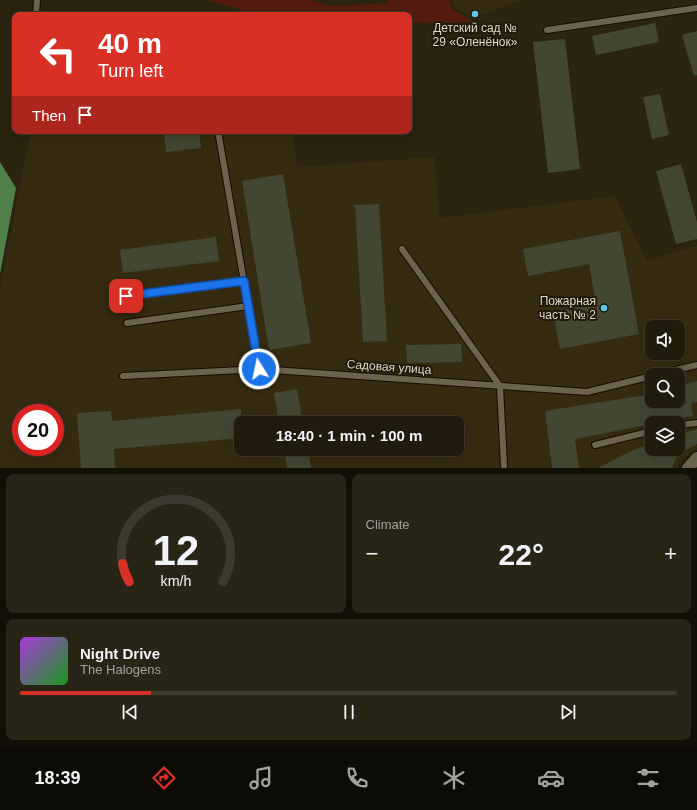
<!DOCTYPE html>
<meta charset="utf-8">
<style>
:root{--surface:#201b0d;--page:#282416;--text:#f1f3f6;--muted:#a2a19d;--line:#3d392e;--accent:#d93025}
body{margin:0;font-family:Arial,sans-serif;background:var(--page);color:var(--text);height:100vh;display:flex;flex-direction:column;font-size:15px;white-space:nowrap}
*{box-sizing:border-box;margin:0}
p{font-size:13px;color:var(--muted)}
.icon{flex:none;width:22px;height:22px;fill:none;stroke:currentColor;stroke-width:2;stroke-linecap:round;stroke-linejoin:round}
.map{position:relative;height:468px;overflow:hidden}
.details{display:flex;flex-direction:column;gap:6px;padding:6px;background:#120f07;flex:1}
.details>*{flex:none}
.guide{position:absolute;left:12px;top:12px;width:400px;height:122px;border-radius:8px;box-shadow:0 4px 16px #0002,0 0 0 1px var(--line);background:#d93025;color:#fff;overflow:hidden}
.controls{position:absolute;left:645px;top:320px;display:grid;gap:8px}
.controls a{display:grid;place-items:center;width:40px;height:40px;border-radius:8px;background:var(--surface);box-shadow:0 4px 16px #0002,0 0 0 1px var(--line);font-size:20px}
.speed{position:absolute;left:12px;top:404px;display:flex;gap:8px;font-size:20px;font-weight:700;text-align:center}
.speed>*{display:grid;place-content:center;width:52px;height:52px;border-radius:50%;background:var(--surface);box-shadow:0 4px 16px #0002,0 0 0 1px var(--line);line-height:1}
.speed .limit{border:6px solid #d22;background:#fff;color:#111}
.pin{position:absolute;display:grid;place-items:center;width:34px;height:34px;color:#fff;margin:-17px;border-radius:8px;box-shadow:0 2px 6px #0006}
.me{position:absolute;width:44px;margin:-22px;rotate:350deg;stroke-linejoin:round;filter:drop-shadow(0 0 3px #0008)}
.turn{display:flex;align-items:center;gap:14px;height:84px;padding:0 20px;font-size:18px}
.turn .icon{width:52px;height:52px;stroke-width:2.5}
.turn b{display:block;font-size:28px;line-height:34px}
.then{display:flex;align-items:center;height:38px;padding:0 20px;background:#0003;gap:8px;font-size:15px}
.big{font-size:30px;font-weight:700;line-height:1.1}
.details .tile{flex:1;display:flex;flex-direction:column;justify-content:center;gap:6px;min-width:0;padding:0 14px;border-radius:8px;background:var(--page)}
.details .dial{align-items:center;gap:0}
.dial svg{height:104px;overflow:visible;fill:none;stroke:var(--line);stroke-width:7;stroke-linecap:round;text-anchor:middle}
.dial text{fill:var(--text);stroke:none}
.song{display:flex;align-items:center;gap:12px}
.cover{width:48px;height:48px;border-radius:6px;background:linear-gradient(135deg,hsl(280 70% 55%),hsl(120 70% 35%))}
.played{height:4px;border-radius:2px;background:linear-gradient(90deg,var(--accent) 20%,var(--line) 20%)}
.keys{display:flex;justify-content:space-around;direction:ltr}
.heat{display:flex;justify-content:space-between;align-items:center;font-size:22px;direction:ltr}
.details .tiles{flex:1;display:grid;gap:6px;grid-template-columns:1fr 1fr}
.tile:last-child{grid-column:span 2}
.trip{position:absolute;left:234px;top:416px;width:230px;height:40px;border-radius:8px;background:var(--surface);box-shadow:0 4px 16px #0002,0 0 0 1px var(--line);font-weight:700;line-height:40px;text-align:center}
.dock{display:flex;height:64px;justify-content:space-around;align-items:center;background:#0d0b05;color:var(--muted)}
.dock .icon{width:28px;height:28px}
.dock .active{color:var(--accent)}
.dock b{font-size:18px;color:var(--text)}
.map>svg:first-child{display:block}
.built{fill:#352b11;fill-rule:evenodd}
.green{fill:#531c0e}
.water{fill:#4f8149}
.building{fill:#434632}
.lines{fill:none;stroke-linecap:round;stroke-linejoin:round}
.service-casing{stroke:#140d00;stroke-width:8}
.minor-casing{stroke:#140d00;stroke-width:14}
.service{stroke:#6c634e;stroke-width:6}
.minor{stroke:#6c634e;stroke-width:12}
.route-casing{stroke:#114b97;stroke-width:10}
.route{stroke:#1a73e8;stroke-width:7}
.poi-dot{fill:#5cc7e8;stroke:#211a08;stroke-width:1.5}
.labels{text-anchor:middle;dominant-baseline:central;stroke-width:4;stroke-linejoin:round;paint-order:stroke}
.poi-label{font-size:12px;fill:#ddd8cd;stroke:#211a08}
.street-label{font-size:12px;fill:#ddd8cd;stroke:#211a08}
</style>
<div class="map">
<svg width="697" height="468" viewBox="0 0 697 468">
<rect width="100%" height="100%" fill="#2b2411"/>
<path class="built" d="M 453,0 L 522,0 L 473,18 L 456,9 Z
M 31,131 L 292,131 L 297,167 L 434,157 L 440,218 L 615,196 L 647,261 L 697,245 L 697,448 L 678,463 L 678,468 L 0,468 L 0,287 ZM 652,327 L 678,327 L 678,353 L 652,353 ZM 652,375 L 678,375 L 678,401 L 652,401 ZM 21,413 L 55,413 L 55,447 L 21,447 ZM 241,423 L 457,423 L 457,449 L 241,449 ZM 652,423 L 678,423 L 678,449 L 652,449 Z"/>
<path class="green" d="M 207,0 L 312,0 L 330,6 L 387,3 L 390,0 L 449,0 L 453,10 L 475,22 L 409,23 L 409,15 L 259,15 Z"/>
<path class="water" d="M 0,162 L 16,188 L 0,274 Z"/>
<path class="building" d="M 655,23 L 659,42 L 596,55 L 592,36 Z
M 697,31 L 697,75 L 694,76 L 682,35 Z
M 565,39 L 580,169 L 548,173 L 533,42 Z
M 660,94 L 669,135 L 652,139 L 643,97 Z
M 164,131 L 199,131 L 201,148 L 166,152 Z
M 681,164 L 697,222 L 697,239 L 676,244 L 656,171 Z
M 283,174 L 311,343 L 269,350 L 242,181 Z
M 379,204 L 387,341 L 363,342 L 355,205 Z
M 620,231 L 639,334 L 560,349 L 553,312 L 596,304 L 589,264 L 528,276 L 523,249 Z
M 216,237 L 219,261 L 123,273 L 120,250 Z
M 461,344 L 462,362 L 407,363 L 406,345 Z
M 697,381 L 697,402 L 691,403 L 693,416 L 652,423 L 652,424 L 575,439 L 579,468 L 552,468 L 545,411 L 652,394 L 652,401 L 678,401 L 678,386 Z
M 297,389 L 303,423 L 279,423 L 274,393 Z
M 241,409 L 242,423 L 241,423 L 241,438 L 114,449 L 115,468 L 81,468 L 77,413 L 111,411 L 112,421 Z
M 697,429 L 697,444 L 678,454 L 672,468 L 598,468 L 633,450 L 652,444 L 652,449 L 678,449 L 678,435 Z
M 284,449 L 308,449 L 311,468 L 287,468 Z"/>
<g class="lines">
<g class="service-casing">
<path id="service" d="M 36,15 L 37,0
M 547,30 L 697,8
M 218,131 L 259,369
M 402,249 L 500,386 L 504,466
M 125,297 L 244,281
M 127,323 L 248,306
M 655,375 L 697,365
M 123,376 L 259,369 L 587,392 L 652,376
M 678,425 L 697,423
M 595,445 L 652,431"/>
</g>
<g class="minor-casing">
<path id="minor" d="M 688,468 L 697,458"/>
</g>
<use href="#service" class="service"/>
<use href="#minor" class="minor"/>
</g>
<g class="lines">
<g class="route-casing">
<path id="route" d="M 126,296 L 244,281 L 259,369"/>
</g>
<use href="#route" class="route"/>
</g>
<g class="poi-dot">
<circle cx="475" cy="14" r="4"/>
<circle cx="604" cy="308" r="4"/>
</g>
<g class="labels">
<g class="poi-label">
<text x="475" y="28">Детский сад №<tspan x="475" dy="14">29 «Оленёнок»</tspan></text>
<text x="596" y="301" text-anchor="end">Пожарная<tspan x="596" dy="14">часть № 2</tspan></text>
</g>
<g class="street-label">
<text transform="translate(389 367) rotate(4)">Садовая улица</text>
</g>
</g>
</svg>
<div class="controls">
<a><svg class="icon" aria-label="sound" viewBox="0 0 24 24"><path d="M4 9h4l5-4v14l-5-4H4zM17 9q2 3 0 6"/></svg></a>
<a><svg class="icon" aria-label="search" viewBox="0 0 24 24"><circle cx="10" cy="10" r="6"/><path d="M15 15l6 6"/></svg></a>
<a><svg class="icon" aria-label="layers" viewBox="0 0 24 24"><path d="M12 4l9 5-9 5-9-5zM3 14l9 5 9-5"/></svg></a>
</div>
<div class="speed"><div class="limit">20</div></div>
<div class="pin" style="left:126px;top:296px;background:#d93025"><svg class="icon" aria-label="arrive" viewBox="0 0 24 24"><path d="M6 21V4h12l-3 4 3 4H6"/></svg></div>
<svg class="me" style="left:259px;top:369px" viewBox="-20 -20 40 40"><circle r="17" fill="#1a73e8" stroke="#fff" stroke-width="3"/><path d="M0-11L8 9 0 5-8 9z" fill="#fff"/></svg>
<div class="trip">18:40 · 1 min · 100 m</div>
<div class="guide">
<div class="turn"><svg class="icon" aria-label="left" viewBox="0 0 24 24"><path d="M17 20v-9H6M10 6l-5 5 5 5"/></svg><div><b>40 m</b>Turn left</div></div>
<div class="then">Then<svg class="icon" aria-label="arrive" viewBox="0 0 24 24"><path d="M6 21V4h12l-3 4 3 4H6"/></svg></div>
</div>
</div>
<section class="details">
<div class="tiles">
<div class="tile dial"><svg viewBox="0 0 100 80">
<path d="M14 69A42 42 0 1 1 86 69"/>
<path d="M14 69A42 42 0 0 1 9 55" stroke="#d93025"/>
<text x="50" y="56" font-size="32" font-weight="700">12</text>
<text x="50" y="72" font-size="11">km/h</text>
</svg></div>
<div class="tile"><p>Climate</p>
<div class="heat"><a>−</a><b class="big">22°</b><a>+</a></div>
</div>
<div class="tile">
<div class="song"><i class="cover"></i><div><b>Night Drive</b><p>The Halogens</p></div></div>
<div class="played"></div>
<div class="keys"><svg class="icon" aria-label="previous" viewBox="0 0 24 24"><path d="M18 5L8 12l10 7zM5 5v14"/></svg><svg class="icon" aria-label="pause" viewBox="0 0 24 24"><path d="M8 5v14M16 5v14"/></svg><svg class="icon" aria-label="next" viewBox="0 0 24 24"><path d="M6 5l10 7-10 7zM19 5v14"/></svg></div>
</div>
</div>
</section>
<nav class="dock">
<b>18:39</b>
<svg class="icon active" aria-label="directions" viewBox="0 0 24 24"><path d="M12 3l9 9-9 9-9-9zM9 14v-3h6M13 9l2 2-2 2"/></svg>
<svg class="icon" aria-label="music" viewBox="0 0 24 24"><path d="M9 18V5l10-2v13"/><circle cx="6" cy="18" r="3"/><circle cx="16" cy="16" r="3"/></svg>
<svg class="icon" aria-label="phone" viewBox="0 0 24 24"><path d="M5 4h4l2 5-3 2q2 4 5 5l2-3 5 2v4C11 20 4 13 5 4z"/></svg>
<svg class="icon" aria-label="climate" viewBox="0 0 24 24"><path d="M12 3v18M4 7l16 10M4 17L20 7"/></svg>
<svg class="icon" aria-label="car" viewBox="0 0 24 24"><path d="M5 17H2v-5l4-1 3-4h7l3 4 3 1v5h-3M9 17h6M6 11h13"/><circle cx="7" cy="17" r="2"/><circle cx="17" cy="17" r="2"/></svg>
<svg class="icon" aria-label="filters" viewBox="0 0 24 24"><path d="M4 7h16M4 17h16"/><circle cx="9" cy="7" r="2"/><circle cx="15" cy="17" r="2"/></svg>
</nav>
